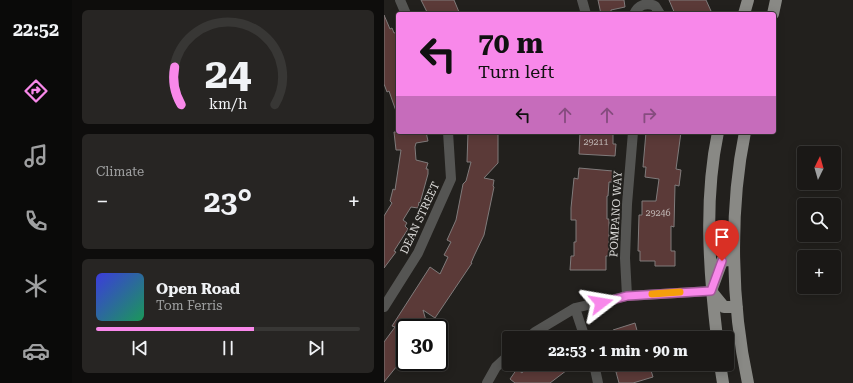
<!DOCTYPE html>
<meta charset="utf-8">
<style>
:root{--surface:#1a1816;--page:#272523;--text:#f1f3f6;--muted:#9fa0a1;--line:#383735;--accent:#f888ea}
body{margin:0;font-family:"Roboto Serif",serif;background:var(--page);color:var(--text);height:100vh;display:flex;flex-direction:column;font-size:15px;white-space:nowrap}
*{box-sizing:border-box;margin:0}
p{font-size:13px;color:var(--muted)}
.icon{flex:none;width:22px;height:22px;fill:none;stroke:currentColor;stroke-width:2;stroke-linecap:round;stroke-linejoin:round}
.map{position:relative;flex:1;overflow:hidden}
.drawer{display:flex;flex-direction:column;gap:10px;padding:10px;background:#0e0d0c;width:312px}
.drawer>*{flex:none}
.top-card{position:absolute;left:12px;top:12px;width:380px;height:122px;border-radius:4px;box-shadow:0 2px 10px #0003,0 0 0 1px var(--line);background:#f888ea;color:#111;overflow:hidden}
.needle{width:26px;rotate:5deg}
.buttons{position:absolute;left:413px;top:146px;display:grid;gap:8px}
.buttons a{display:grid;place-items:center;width:44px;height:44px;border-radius:4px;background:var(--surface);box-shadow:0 2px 10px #0003,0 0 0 1px var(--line);font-size:20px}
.speed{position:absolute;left:12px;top:319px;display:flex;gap:8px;font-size:20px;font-weight:700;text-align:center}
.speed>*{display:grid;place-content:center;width:52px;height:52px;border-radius:50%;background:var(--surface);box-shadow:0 2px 10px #0003,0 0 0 1px var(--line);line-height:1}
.speed .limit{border:2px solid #111;border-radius:6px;background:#fff;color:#111}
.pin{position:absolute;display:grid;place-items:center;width:34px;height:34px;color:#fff;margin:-41px -17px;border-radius:50% 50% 50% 0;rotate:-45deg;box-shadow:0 0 4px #0007}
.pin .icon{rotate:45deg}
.me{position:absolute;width:44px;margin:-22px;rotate:76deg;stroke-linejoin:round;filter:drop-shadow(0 0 3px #0008)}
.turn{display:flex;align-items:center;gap:14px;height:84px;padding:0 16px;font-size:18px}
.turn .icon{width:52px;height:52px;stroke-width:2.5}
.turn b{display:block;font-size:28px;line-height:34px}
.lanes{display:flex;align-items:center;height:38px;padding:0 16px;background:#0003;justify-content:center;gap:20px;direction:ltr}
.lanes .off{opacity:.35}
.big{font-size:30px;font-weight:700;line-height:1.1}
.drawer .tile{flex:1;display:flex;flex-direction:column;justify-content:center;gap:6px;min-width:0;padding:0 14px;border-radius:6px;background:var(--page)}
.drawer .dial{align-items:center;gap:0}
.dial svg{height:104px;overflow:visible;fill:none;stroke:var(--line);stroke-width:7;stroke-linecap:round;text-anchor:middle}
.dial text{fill:var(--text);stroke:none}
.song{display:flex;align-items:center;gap:12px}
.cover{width:48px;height:48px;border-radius:6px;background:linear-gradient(135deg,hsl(240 70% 55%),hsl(150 70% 35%))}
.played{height:4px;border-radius:2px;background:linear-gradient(90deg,var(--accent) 60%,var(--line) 60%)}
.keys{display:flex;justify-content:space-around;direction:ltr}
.heat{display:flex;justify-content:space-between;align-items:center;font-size:22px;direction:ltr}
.trip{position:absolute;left:118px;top:331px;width:232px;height:40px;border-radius:4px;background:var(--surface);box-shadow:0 2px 10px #0003,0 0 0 1px var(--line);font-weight:700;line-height:40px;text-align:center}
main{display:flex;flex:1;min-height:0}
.tab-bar{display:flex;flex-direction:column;width:72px;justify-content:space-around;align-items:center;background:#0a0a09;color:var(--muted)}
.tab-bar .icon{width:28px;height:28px}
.tab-bar .on{color:var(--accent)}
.tab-bar b{font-size:18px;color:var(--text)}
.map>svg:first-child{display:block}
.building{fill:#5b3a38;stroke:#807b7b}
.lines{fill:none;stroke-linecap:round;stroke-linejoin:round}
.street{stroke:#555553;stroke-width:10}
.primary{stroke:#898985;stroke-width:12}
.route-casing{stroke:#a15898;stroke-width:10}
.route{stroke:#f888ea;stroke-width:7}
.slow{stroke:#f59e0b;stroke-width:7}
.labels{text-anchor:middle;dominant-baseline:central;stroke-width:4;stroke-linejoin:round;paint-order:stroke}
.number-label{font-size:9px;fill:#bfb6b4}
.street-label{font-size:11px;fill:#e0dfdd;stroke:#22201d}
</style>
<main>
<nav class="tab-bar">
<b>22:52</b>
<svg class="icon on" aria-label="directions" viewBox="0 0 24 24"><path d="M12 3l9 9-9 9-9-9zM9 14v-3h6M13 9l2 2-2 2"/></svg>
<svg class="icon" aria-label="music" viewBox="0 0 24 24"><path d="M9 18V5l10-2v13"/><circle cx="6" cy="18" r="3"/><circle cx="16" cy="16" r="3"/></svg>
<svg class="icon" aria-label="phone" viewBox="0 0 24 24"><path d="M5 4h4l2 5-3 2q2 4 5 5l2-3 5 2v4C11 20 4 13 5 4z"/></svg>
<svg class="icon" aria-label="climate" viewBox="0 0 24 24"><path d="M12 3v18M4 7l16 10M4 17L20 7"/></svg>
<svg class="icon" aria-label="car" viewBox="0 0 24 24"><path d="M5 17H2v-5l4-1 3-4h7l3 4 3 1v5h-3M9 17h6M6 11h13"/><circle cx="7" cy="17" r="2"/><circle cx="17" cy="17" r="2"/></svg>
</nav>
<section class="drawer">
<div class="tile dial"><svg viewBox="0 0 100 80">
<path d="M14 69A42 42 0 1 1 86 69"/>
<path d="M14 69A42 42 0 0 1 9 40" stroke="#f888ea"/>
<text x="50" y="56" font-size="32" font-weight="700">24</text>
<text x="50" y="72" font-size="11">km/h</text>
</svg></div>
<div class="tile"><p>Climate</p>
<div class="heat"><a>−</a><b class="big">23°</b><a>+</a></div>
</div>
<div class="tile">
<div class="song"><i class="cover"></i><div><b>Open Road</b><p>Tom Ferris</p></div></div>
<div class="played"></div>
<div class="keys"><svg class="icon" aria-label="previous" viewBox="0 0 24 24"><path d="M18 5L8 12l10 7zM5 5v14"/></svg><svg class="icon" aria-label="pause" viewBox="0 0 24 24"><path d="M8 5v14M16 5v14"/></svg><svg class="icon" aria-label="next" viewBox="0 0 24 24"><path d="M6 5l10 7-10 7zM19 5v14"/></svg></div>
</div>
</section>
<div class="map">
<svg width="469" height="383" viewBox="0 0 469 383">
<rect width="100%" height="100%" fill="#22201d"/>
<path class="building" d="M 37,0 L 70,0 L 75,12 L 70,14 L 44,14 Z
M 214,0 L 240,0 L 241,7 L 227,10 L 227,13 L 217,14 Z
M 285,0 L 322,0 L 327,11 L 320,14 L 291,14 Z
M 0,15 L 6,29 L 8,28 L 10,33 L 14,32 L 14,39 L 13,40 L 14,43 L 13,114 L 5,91 L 3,92 L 0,84 Z
M 10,132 L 42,132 L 44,141 L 32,143 L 31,147 L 32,160 L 44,163 L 42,169 L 44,169 L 44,174 L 36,203 L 35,202 L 34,208 L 27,207 L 19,220 L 23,223 L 21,226 L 24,229 L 10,251 L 12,252 L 0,268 L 0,216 L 8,203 L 6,201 L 9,189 L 11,190 L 17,150 L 12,150 Z
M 84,132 L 114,132 L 114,163 L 100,178 L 110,180 L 109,186 L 110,187 L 100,235 L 90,256 L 87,263 L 88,263 L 51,318 L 39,310 L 44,328 L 21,328 L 21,364 L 17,361 L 0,382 L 0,342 L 11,327 L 8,326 L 46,267 L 56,274 L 64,257 L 60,255 L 67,242 L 63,240 L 72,220 L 79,184 L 82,181 L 87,162 L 83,162 Z
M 196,132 L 229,132 L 229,144 L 232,144 L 231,156 L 195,154 Z
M 262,132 L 297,132 L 292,169 L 297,170 L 295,186 L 291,185 L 290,227 L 287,226 L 287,251 L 291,251 L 291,266 L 271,266 L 271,261 L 256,261 L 256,251 L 254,251 L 255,215 L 258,215 L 258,201 L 272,201 L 275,179 L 261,177 L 262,167 L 259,167 Z
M 195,168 L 229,171 L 228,182 L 225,182 L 224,196 L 223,196 L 223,219 L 225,219 L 225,256 L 222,256 L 222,270 L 186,270 L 187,256 L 190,256 L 190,242 L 192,242 L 192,220 L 187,220 L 187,208 L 190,178 L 194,179 Z
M 251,323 L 255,338 L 231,338 L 229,330 Z
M 145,364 L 191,364 L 166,383 L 131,383 L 126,379 L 133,369 L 138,373 Z
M 248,364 L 265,364 L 269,377 L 249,383 L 235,383 L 232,372 L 240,370 L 238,367 Z"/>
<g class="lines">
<path class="street" d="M 16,0 L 22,14
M 198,0 L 202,14
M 250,14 C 254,5 262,2 271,6 L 276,14
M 243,296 L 241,258 L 243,204 L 249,132
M 0,307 L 34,253 L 67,179 L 64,132
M 191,308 L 201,338
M 144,338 L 151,332 L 191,308 L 243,296 L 327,291
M 210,364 L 214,383
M 103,383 L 112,367 L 125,355"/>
<path class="primary" d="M 360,14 L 364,0
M 389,14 L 392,0
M 361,132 C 345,210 347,305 364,383
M 350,259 L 338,261 L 327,291 L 340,307 L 353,307
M 333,338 C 325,270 320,199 334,132
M 336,364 L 339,383"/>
</g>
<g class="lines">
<g class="route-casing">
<path id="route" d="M 217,303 L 243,296 L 327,291 L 338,261"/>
</g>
<use href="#route" class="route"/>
<path class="slow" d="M 268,294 L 296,292"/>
</g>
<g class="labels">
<g class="number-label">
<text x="212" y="142">29211</text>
<text x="274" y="213">29246</text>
</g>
<g class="street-label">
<text transform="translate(232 214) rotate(-87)">POMPANO WAY</text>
<text transform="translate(36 218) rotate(-65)">DEAN STREET</text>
</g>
</g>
</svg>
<div class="buttons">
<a><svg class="needle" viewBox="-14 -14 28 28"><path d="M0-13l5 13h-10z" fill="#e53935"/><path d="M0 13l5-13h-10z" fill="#9fa0a1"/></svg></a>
<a><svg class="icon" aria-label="search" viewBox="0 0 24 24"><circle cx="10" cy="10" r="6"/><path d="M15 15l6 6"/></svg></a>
<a>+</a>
</div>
<div class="speed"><div class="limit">30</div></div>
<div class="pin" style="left:338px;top:261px;background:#d93025"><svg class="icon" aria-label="arrive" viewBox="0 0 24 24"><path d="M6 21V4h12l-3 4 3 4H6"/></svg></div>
<svg class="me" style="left:217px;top:303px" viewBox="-20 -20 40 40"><path d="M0-17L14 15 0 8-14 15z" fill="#f888ea" stroke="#fff" stroke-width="4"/></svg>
<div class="trip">22:53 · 1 min · 90 m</div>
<div class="top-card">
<div class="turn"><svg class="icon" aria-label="left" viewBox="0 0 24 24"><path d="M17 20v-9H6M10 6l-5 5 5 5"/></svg><div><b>70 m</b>Turn left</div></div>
<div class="lanes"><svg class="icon" aria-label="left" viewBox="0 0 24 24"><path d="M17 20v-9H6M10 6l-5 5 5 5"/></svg><svg class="icon off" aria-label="ahead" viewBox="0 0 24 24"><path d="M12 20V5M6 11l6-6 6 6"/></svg><svg class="icon off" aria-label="ahead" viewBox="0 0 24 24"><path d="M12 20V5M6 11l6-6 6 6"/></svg><svg class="icon off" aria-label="right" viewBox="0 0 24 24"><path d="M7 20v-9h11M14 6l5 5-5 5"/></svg></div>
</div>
</div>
</main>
